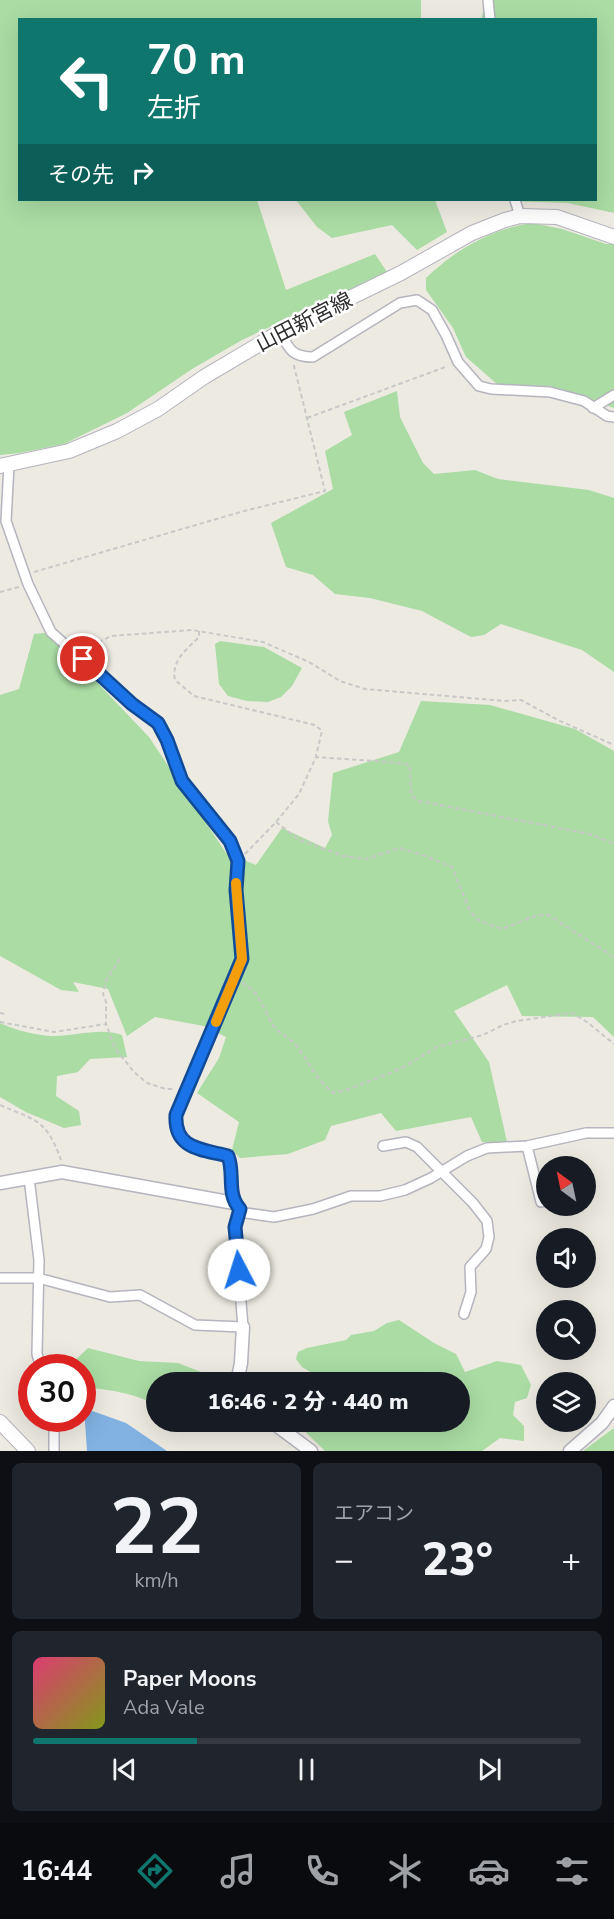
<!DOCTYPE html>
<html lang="ja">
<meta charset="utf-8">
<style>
:root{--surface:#171b24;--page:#20242c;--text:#f1f3f6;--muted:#9ea1a6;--line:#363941;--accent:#0f766e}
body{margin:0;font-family:"Nunito Sans","Noto Sans JP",sans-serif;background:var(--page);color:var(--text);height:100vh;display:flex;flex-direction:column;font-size:22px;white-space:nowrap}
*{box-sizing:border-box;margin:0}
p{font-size:20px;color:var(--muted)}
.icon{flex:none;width:33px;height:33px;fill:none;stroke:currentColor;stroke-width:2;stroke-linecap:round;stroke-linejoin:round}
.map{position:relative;height:1451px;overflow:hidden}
.side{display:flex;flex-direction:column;gap:12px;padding:12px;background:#0d0f14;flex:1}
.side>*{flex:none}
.banner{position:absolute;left:18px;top:18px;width:579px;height:183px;border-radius:0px;box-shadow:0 6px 24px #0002;background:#0f766e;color:#fff;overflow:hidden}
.needle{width:39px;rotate:327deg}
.tools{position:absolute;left:536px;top:1156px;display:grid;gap:12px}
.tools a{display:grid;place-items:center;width:60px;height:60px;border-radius:50%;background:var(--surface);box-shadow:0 6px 24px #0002;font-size:30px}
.speed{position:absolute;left:18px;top:1354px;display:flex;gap:12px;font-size:30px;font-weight:700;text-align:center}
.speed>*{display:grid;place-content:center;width:78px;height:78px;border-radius:50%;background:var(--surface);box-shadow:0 6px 24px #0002;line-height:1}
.speed .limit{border:9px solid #d22;background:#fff;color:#111}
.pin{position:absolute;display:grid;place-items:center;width:51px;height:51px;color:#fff;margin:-26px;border:3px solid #fff;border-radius:50%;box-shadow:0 2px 6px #0007}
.me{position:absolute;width:66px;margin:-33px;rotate:355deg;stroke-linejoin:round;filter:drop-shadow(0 0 4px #0008)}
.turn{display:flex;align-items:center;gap:21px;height:126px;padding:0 30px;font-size:27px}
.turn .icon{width:78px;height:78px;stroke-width:2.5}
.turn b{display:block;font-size:42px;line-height:51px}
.then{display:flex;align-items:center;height:57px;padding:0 30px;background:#0003;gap:12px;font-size:22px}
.big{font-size:45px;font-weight:800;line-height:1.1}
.side .widget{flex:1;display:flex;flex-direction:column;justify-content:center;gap:9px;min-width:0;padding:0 21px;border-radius:9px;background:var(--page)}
.side .dial{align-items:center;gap:0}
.dial b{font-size:78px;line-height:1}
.song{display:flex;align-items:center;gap:18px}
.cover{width:72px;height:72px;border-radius:9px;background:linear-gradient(135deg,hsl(340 70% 55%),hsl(70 70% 35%))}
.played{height:6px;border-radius:3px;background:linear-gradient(90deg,var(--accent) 30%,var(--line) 30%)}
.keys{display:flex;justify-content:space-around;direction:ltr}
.heat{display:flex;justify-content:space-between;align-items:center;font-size:33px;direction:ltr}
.side .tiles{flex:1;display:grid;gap:12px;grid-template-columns:1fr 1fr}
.widget:last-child{grid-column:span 2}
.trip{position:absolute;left:146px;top:1372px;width:324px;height:60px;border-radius:30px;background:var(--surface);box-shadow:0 6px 24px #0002;font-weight:800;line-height:60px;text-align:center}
.menu{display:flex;height:96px;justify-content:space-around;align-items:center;background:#090b0e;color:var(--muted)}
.menu .icon{width:42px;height:42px}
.menu .active{color:var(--accent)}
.menu b{font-size:27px;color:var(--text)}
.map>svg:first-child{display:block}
.green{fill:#aadca4}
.water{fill:#81b2e1}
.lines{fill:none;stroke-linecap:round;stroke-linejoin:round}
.minor-casing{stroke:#b5b4bf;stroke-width:12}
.tertiary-casing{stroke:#b5b4bf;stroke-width:15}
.secondary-casing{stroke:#b5b4bf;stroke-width:16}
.path{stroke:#c8c8c8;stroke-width:2;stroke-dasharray:4.5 3;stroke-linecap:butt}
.minor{stroke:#fff;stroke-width:9}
.tertiary{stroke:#fff;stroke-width:12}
.secondary{stroke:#fff;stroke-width:14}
.route-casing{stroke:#114b97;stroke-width:15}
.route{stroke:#1a73e8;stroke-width:10}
.slow{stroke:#f59e0b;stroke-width:10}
.labels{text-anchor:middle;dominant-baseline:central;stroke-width:5;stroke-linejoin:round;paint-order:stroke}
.street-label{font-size:21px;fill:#2d2d2d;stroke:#fff}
</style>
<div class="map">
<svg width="614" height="1451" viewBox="0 0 614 1451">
<rect width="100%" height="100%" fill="#eceae1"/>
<path class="green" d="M 0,0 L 421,0 L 421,20 L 20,20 L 20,200 L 257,200 L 286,290 L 375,254 L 387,272 L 242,340 L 192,369 L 127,413 L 64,444 L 20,453 L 0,455 Z
M 486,0 L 614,0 L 614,213 L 568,203 L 508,201 L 596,200 L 596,20 L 481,20 Z
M 296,200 L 435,200 L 447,232 L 417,250 L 392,225 L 332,238 L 317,227 Z
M 532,223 L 562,229 L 606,244 L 614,244 L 614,408 L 571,392 L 547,386 L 497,384 L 466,357 L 453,328 L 426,290 L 426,278 C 455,250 491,229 532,223 Z
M 397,391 L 400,417 L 423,463 L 434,474 L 475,470 L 498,479 L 589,490 L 614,498 L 614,672 L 582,650 L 501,624 L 484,635 L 471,637 L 422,611 L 370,598 L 335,594 L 313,575 L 286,567 L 271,523 L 333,489 L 325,451 L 352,435 L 344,412 Z
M 45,633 L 89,674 L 149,737 L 226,853 L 256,865 L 282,828 L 325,848 L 332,835 L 328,821 L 333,773 L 399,752 L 421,701 L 490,705 L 575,729 L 614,751 L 614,1037 L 593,1017 L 522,1016 L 507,985 L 454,1011 L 489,1062 L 507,1142 L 482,1142 L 471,1117 L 396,1131 L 381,1113 L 331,1126 L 325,1140 L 288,1154 L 240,1158 L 232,1150 L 239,1122 L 197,1093 L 219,1058 L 226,1037 L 204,1026 L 155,1017 L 127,1036 L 108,989 L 73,982 L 79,992 L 61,990 L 0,956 L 0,695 L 19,689 L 34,634 Z
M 220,641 L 264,647 L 302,668 L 292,686 L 281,697 L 268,702 L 247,701 L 228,696 L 219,684 L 215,644 Z
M 0,1023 C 15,1030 34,1035 51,1036 C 75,1037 99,1027 122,1035 L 127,1057 L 90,1059 L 78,1072 L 57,1076 L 56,1096 L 79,1111 L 81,1125 L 64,1128 L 26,1112 L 0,1097 Z
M 399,1320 L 434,1343 L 456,1354 L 465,1372 L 497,1361 L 521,1365 L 531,1385 L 527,1398 L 515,1402 L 513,1415 L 524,1426 L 524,1441 L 500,1438 L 482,1451 L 325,1451 L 295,1422 L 459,1422 L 459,1383 L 317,1383 L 321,1378 L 302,1367 L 296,1359 L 298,1352 L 307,1348 L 346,1340 L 351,1335 L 374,1331 L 387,1323 Z
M 88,1348 L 139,1361 L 178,1363 L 214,1377 L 217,1383 L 156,1383 L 156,1406 C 138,1393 104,1389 83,1387 L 82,1368 L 67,1368 Z
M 614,1428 L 614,1451 L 583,1451 Z"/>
<path class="water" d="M 84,1408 L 126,1423 L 167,1451 L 87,1451 Z"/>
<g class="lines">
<g class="minor-casing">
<path id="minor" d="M 488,0 L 490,20
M 515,200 L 520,216
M 280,332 C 289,349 292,357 313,357 L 400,303 L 417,300 L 432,310 L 446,335 L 458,362 L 479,386 L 491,389 L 550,392 L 584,401 L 607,416 L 614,417
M 593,408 L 614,395
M 383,1146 L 406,1142 L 417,1147 L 473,1203 L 487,1221 L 489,1237 L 486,1249 L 470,1267 L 471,1292 L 464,1314
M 527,1146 L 541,1202
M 29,1178 L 39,1260 L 37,1354 L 41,1368
M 239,1212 L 274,1217 L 313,1209 L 351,1196 L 380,1196 L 405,1190 L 431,1178 L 467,1156 L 487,1148 L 527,1146 L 586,1133 L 614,1133
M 0,1278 L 38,1278 L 110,1297 L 140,1295 L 195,1325 L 243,1327 L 235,1227 L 240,1209 C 226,1194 235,1173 228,1156 C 201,1149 175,1149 176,1115 L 242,959 L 236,890 L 238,861 L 230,841 L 182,781 L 167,740 L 158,723 L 132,704 L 51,632 L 28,584 L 6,521 L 9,465
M 54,1419 L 54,1451"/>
</g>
<g class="tertiary-casing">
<path id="tertiary" d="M 0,1183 L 62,1172 L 234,1203
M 237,1383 L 241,1363 L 243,1327
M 272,1422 L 311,1451
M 570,1451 L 602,1423 L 614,1406"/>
</g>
<g class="secondary-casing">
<path id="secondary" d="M 0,466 L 69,451 L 117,431 L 158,409 L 204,377 L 280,332 L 401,273 L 472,233 L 505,220 L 520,216 L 557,217 L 614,237
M 0,1422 L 28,1451"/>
</g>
<path class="path" d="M 307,418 L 448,366
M 34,572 L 244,511 L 325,491 L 293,362
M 0,592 L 19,587
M 199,631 L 199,637 C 186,650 171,661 175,680 L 194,696 L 315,725 L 322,731 L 316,756
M 87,651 L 89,647 L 111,636 L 192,630 L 263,642 L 309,662 L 340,681 L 365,689 L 505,701 L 521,700 L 558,720 L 614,745
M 276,822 L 298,839 L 343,856 L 366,859 L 400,848 L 425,856 L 452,867 L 470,911 L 478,920 L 502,929 L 538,915 L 548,915 L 614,957
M 245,854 L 276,822 L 299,794 L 316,757 L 390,762 L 410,765 L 411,795 L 419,801 L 590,834 L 614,844
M 120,959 L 106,980 L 103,994 L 106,1002 L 106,1024 L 115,1048 L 134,1072 L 147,1083 L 166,1089 L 175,1089
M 242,983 C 259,990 263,1009 272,1023 C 276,1031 286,1036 293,1042 C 308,1058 315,1080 334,1093 L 347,1090 L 402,1068 L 437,1047 L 483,1035 L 503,1025 L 517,1021 L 572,1013 L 587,1022 L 614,1044
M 0,1013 L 5,1014
M 0,1022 L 54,1032 L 106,1024
M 0,1105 C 37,1121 46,1119 61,1160"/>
<use href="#minor" class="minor"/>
<use href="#tertiary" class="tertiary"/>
<use href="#secondary" class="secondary"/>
</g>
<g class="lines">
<g class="route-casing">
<path id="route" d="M 83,659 L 132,704 L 158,723 L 167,740 L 182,781 L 230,841 L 238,861 L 236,890 L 242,959 L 176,1115 C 174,1149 201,1149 228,1156 C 235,1173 226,1194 240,1209 L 235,1227 L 239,1270"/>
</g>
<use href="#route" class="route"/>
<path class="slow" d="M 216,1022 L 242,959 L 236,883"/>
</g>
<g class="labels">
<g class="street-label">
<text transform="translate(304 322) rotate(-27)">山田新宮線</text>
</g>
</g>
</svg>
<div class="tools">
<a><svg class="needle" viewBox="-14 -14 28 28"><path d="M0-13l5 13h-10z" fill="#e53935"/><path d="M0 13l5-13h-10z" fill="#9ea1a6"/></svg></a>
<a><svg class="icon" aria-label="sound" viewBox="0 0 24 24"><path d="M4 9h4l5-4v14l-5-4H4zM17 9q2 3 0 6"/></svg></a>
<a><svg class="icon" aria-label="search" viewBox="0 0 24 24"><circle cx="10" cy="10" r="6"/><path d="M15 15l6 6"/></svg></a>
<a><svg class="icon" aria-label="layers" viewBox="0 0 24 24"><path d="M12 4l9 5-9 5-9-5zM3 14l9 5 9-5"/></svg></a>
</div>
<div class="speed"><div class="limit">30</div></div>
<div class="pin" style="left:83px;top:659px;background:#d93025"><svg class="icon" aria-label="arrive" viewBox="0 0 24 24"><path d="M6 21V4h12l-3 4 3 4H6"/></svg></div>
<svg class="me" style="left:239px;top:1270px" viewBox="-20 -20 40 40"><circle r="19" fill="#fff"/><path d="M0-13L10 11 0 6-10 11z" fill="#1a73e8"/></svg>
<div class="trip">16:46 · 2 分 · 440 m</div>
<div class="banner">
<div class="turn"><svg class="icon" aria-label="left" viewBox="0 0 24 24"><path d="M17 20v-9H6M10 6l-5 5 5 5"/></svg><div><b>70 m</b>左折</div></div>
<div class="then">その先<svg class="icon" aria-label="right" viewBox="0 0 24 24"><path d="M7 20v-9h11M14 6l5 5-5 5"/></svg></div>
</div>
</div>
<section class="side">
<div class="tiles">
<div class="widget dial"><b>22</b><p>km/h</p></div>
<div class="widget"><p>エアコン</p>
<div class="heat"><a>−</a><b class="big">23°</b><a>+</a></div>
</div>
<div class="widget">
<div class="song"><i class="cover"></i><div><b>Paper Moons</b><p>Ada Vale</p></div></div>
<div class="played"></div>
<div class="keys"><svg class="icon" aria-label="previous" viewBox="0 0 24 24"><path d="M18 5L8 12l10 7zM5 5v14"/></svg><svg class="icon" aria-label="pause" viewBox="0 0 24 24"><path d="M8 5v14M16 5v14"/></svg><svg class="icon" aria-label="next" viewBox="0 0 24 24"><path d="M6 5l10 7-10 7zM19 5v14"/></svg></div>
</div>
</div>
</section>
<nav class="menu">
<b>16:44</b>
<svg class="icon active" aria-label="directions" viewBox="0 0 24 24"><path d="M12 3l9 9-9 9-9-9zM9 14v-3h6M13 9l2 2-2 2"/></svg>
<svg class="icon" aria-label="music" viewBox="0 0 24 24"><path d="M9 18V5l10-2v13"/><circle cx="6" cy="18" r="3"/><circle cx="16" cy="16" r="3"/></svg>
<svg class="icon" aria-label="phone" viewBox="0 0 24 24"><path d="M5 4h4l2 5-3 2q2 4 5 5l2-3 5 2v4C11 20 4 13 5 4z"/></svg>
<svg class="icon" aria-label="climate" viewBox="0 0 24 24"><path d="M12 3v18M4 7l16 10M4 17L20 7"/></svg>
<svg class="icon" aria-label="car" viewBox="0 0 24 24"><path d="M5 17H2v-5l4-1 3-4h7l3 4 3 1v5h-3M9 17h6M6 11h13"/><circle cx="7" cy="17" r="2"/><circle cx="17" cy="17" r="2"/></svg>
<svg class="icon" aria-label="filters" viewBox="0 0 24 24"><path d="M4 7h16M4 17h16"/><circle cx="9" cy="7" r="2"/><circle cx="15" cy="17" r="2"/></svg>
</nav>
